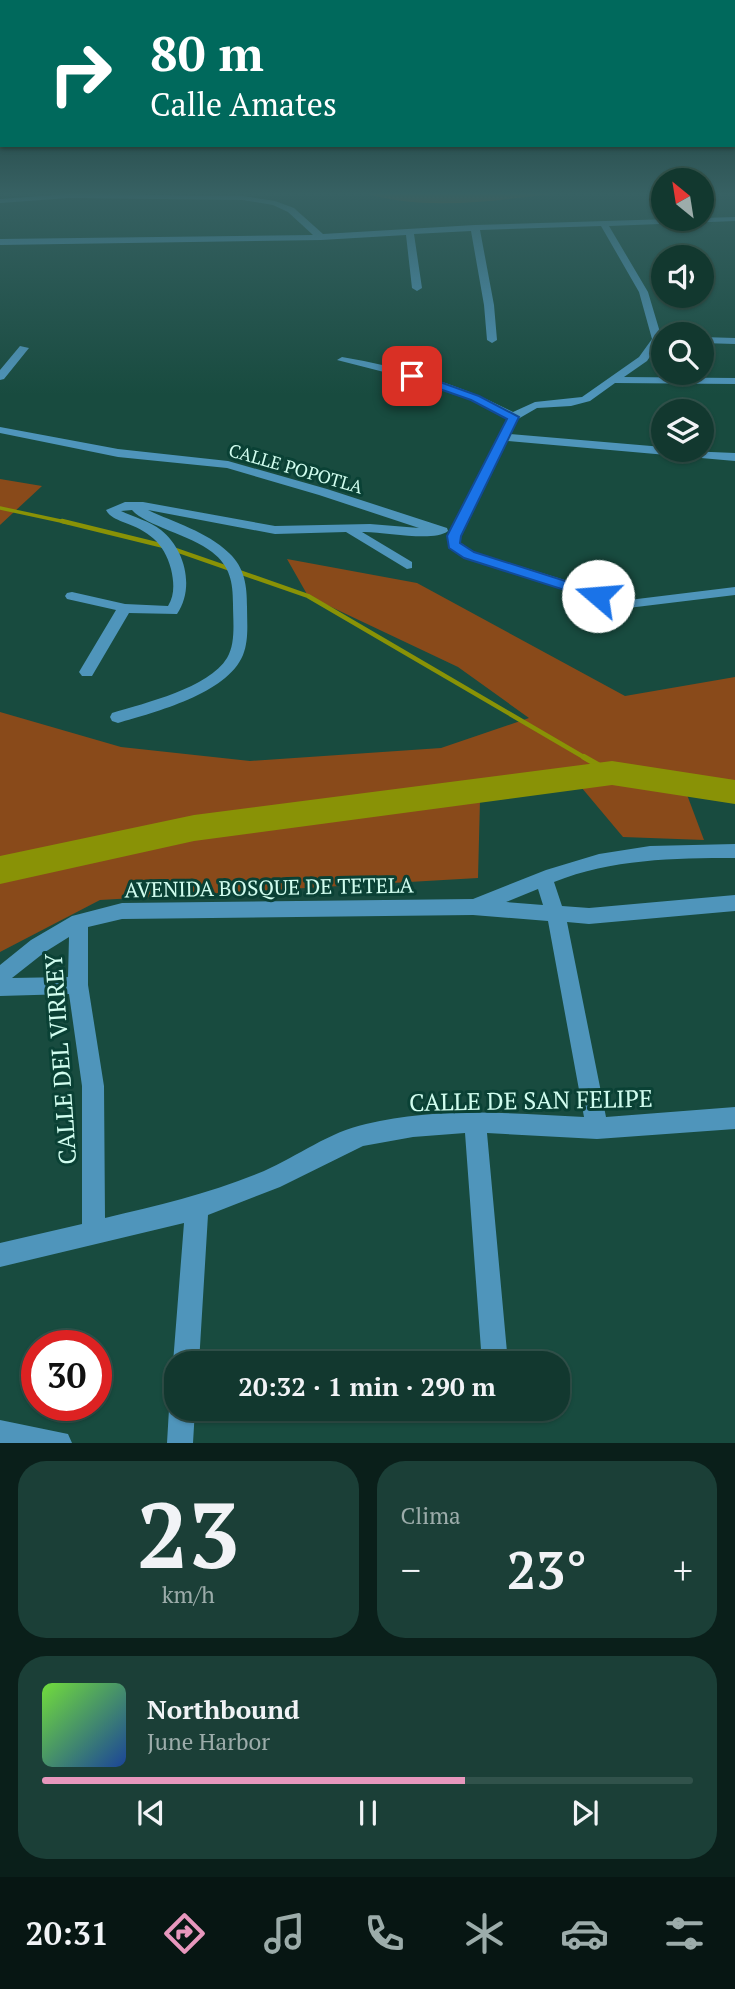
<!DOCTYPE html>
<html lang="es">
<meta charset="utf-8">
<style>
:root{--surface:#12382f;--page:#1b3f37;--text:#f1f3f6;--muted:#9cacaa;--line:#31524b;--accent:#e797bd}
body{margin:0;font-family:"PT Serif",serif;background:var(--page);color:var(--text);height:100vh;display:flex;flex-direction:column;font-size:26px;white-space:nowrap}
*{box-sizing:border-box;margin:0}
p{font-size:23px;color:var(--muted)}
.icon{flex:none;width:38px;height:38px;fill:none;stroke:currentColor;stroke-width:2;stroke-linecap:round;stroke-linejoin:round}
.map{position:relative;height:1443px;overflow:hidden}
.sheet{display:flex;flex-direction:column;gap:18px;padding:18px;background:#0a1f1a;flex:1}
.sheet>*{flex:none}
.guide{position:absolute;left:0px;top:0px;width:735px;height:147px;box-shadow:0 2px 5px #0004,0 0 0 2px var(--line);background:#00695c;color:#fff;overflow:hidden}
.needle{width:46px;rotate:330deg}
.tools{position:absolute;left:651px;top:168px;display:grid;gap:14px}
.tools a{display:grid;place-items:center;width:63px;height:63px;border-radius:50%;background:var(--surface);box-shadow:0 2px 5px #0004,0 0 0 2px var(--line);font-size:35px}
.speed{position:absolute;left:21px;top:1330px;display:flex;gap:14px;font-size:35px;font-weight:700;text-align:center}
.speed>*{display:grid;place-content:center;width:91px;height:91px;border-radius:50%;background:var(--surface);box-shadow:0 2px 5px #0004,0 0 0 2px var(--line);line-height:1}
.speed .limit{border:10px solid #d22;background:#fff;color:#111}
.pin{position:absolute;display:grid;place-items:center;width:60px;height:60px;color:#fff;margin:-30px;border-radius:14px;box-shadow:0 4px 10px #0006}
.me{position:absolute;width:77px;margin:-38px;rotate:288deg;stroke-linejoin:round;filter:drop-shadow(0 0 5px #0008)}
.turn{display:flex;align-items:center;gap:24px;height:147px;padding:0 35px;font-size:32px}
.turn .icon{width:91px;height:91px;stroke-width:2.5}
.turn b{display:block;font-size:49px;line-height:60px}
.big{font-size:52px;font-weight:800;line-height:1.1}
.sheet .tile{flex:1;display:flex;flex-direction:column;justify-content:center;gap:10px;min-width:0;padding:0 24px;border-radius:28px;background:var(--page)}
.sheet .dial{align-items:center;gap:0}
.dial b{font-size:91px;line-height:1}
.song{display:flex;align-items:center;gap:21px}
.cover{width:84px;height:84px;border-radius:10px;background:linear-gradient(135deg,hsl(100 70% 55%),hsl(220 70% 35%))}
.played{height:7px;border-radius:4px;background:linear-gradient(90deg,var(--accent) 65%,var(--line) 65%)}
.keys{display:flex;justify-content:space-around;direction:ltr}
.heat{display:flex;justify-content:space-between;align-items:center;font-size:38px;direction:ltr}
.sheet .tiles{flex:1;display:grid;gap:18px;grid-template-columns:1fr 1fr}
.tile:last-child{grid-column:span 2}
.trip{position:absolute;left:164px;top:1351px;width:406px;height:70px;border-radius:28px;background:var(--surface);box-shadow:0 2px 5px #0004,0 0 0 2px var(--line);font-weight:800;line-height:70px;text-align:center}
.tab-bar{display:flex;height:112px;justify-content:space-around;align-items:center;background:#071613;color:var(--muted)}
.tab-bar .icon{width:49px;height:49px}
.tab-bar .selected{color:var(--accent)}
.tab-bar b{font-size:32px;color:var(--text)}
.map>svg:first-child{display:block}
.green{fill:#894a1a}
.lines{fill:none;stroke-linecap:round;stroke-linejoin:round}
.stream-far2{stroke:#899206;stroke-width:3.5}
.stream-far1{stroke:#899206;stroke-width:4.5}
.stream{stroke:#899206;stroke-width:6}
.river{fill:#899206;fill-rule:evenodd}
.minor{fill:#4f95bb;fill-rule:evenodd}
.route{fill:#1a73e8;stroke:#114b97;stroke-width:2}
.labels{text-anchor:middle;dominant-baseline:central;stroke-width:6;stroke-linejoin:round;paint-order:stroke}
.far-street-label{font-size:18px;fill:#d1fdef;stroke:#0a4135}
.street-label{font-size:21px;fill:#d1fdef;stroke:#0a4135}
.near-street-label{font-size:24px;fill:#d1fdef;stroke:#0a4135}
</style>
<div class="map">
<svg width="735" height="1443" viewBox="0 0 735 1443">
<rect width="100%" height="100%" fill="#184b3f"/>
<path class="green" d="M 364,193 L 562,193 C 497,200 427,212 364,193 Z
M 0,479 L 42,486 L 0,525 Z
M 287,559 L 417,583 L 625,696 L 735,677 L 735,784 L 686,792 L 704,840 L 623,837 L 571,775 L 480,800 L 478,878 L 100,900 L 0,952 L 0,712 L 121,747 L 250,761 L 441,748 L 529,718 L 458,667 L 308,596 Z"/>
<g class="lines">
<path class="stream-far2" d="M 0,508 L 70,523"/>
<path class="stream-far1" d="M 62,521 L 164,546
M 173,549 L 308,596 L 587,759"/>
<path class="stream" d="M 584,757 L 612,773"/>
<path class="river" d="M 612,761 L 735,780 L 735,804 L 612,785 L 194,841 L 0,884 L 0,856 L 194,815 Z"/>
<path class="minor" d="M 69,194 L 243,196 L 275,201 L 294,208 L 323,234 L 475,225 L 735,217 L 735,221 L 609,226 L 648,292 L 662,339 L 647,361 L 624,377 L 735,378 L 735,384 L 615,383 L 590,401 L 571,406 L 537,408 L 518,419 L 510,434 L 663,447 L 663,450 L 735,453 L 735,461 L 507,441 L 460,536 L 461,543 L 474,552 L 629,600 L 735,587 L 735,595 L 628,608 L 464,558 L 449,548 L 448,536 L 507,418 L 469,399 L 427,383 L 337,360 L 342,357 C 402,367 459,384 513,412 L 535,402 L 582,397 L 639,357 L 652,339 L 639,292 L 601,226 L 480,230 L 494,305 L 497,340 L 492,343 L 487,340 L 484,305 L 471,231 L 414,234 L 422,288 L 417,291 L 412,288 L 406,235 L 321,240 L 0,245 L 0,239 L 313,235 L 288,212 L 273,205 L 243,200 L 69,198 L 0,203 L 0,199 Z
M 702,337 L 735,338 L 735,344 L 702,343 Z
M 20,346 L 29,348 L 4,379 L 0,380 L 0,370 Z
M 0,427 L 118,449 L 228,461 L 327,489 L 447,528 L 448,531 C 433,543 383,531 362,532 L 412,562 L 412,568 L 407,569 L 346,532 L 275,534 L 148,510 C 175,523 206,531 229,553 C 245,568 247,586 247,607 C 247,623 249,640 243,655 C 227,694 155,712 118,723 L 112,721 L 110,717 L 112,713 C 145,703 209,688 227,658 C 236,643 233,621 233,604 C 233,582 230,566 212,552 C 191,535 146,526 132,510 L 121,511 C 134,517 149,521 161,530 C 185,549 195,588 177,614 L 129,613 L 92,676 L 82,676 L 79,672 L 116,610 L 67,599 L 65,596 L 67,593 L 72,592 L 125,604 L 168,606 C 175,595 174,582 171,569 C 164,542 148,531 123,522 C 116,519 110,517 106,510 L 125,502 L 143,502 L 275,526 L 370,524 L 419,528 L 319,495 L 227,468 L 118,457 L 0,433 Z
M 735,844 L 735,858 C 673,858 612,859 554,882 L 562,906 L 589,908 L 735,895 L 735,911 L 589,924 L 567,922 L 606,1117 L 735,1107 L 735,1129 L 597,1139 L 487,1133 L 508,1363 L 482,1363 L 465,1133 L 413,1137 L 363,1146 L 280,1187 L 208,1215 L 199,1363 L 177,1363 L 177,1371 L 173,1363 L 184,1223 L 0,1267 L 0,1243 L 82,1224 L 82,1086 L 69,994 L 0,996 L 0,965 L 31,940 L 72,916 L 122,903 L 473,899 L 546,870 L 599,854 L 650,846 ZM 538,889 L 543,905 L 506,902 ZM 473,915 L 548,921 L 584,1117 C 511,1113 438,1107 366,1124 C 329,1132 298,1156 264,1171 C 212,1193 160,1205 105,1218 L 104,1086 L 88,985 L 88,927 L 122,919 ZM 69,937 L 68,977 L 12,978 L 45,952 Z
M 177,1398 L 177,1409 L 195,1409 L 193,1443 L 167,1443 L 169,1409 L 173,1400 Z
M 0,1420 L 68,1434 L 72,1443 L 0,1443 Z"/>
</g>
<linearGradient id="sky" x2="0" y2="1"><stop stop-color="#0d2923"/><stop offset="0.49" stop-color="#376163"/><stop offset="1" stop-color="#376163" stop-opacity="0"/></linearGradient>
<rect width="735" height="395" fill="url(#sky)"/>
<path class="route" d="M 412,372 L 479,396 L 519,417 L 461,536 L 460,543 L 474,552 L 603,593 L 603,599 L 593,599 L 464,558 L 449,548 L 447,536 L 507,419 L 471,400 L 408,378 L 408,373 Z"/>
<g class="labels">
<g class="far-street-label">
<text transform="translate(296 468) rotate(16)">CALLE POPOTLA</text>
</g>
<g class="street-label">
<text transform="translate(269 887) rotate(-1)">AVENIDA BOSQUE DE TETELA</text>
</g>
<g class="near-street-label">
<text transform="translate(60 1059) rotate(-94)">CALLE DEL VIRREY</text>
<text transform="translate(531 1100) rotate(-1)">CALLE DE SAN FELIPE</text>
</g>
</g>
</svg>
<div class="tools">
<a><svg class="needle" viewBox="-14 -14 28 28"><path d="M0-13l5 13h-10z" fill="#e53935"/><path d="M0 13l5-13h-10z" fill="#9cacaa"/></svg></a>
<a><svg class="icon" aria-label="sound" viewBox="0 0 24 24"><path d="M4 9h4l5-4v14l-5-4H4zM17 9q2 3 0 6"/></svg></a>
<a><svg class="icon" aria-label="search" viewBox="0 0 24 24"><circle cx="10" cy="10" r="6"/><path d="M15 15l6 6"/></svg></a>
<a><svg class="icon" aria-label="layers" viewBox="0 0 24 24"><path d="M12 4l9 5-9 5-9-5zM3 14l9 5 9-5"/></svg></a>
</div>
<div class="speed"><div class="limit">30</div></div>
<div class="pin" style="left:412px;top:376px;background:#d93025"><svg class="icon" aria-label="arrive" viewBox="0 0 24 24"><path d="M6 21V4h12l-3 4 3 4H6"/></svg></div>
<svg class="me" style="left:598px;top:596px" viewBox="-20 -20 40 40"><circle r="19" fill="#fff"/><path d="M0-13L10 11 0 6-10 11z" fill="#1a73e8"/></svg>
<div class="trip">20:32 · 1 min · 290 m</div>
<div class="guide">
<div class="turn"><svg class="icon" aria-label="right" viewBox="0 0 24 24"><path d="M7 20v-9h11M14 6l5 5-5 5"/></svg><div><b>80 m</b>Calle Amates</div></div>
</div>
</div>
<section class="sheet">
<div class="tiles">
<div class="tile dial"><b>23</b><p>km/h</p></div>
<div class="tile"><p>Clima</p>
<div class="heat"><a>−</a><b class="big">23°</b><a>+</a></div>
</div>
<div class="tile">
<div class="song"><i class="cover"></i><div><b>Northbound</b><p>June Harbor</p></div></div>
<div class="played"></div>
<div class="keys"><svg class="icon" aria-label="previous" viewBox="0 0 24 24"><path d="M18 5L8 12l10 7zM5 5v14"/></svg><svg class="icon" aria-label="pause" viewBox="0 0 24 24"><path d="M8 5v14M16 5v14"/></svg><svg class="icon" aria-label="next" viewBox="0 0 24 24"><path d="M6 5l10 7-10 7zM19 5v14"/></svg></div>
</div>
</div>
</section>
<nav class="tab-bar">
<b>20:31</b>
<svg class="icon selected" aria-label="directions" viewBox="0 0 24 24"><path d="M12 3l9 9-9 9-9-9zM9 14v-3h6M13 9l2 2-2 2"/></svg>
<svg class="icon" aria-label="music" viewBox="0 0 24 24"><path d="M9 18V5l10-2v13"/><circle cx="6" cy="18" r="3"/><circle cx="16" cy="16" r="3"/></svg>
<svg class="icon" aria-label="phone" viewBox="0 0 24 24"><path d="M5 4h4l2 5-3 2q2 4 5 5l2-3 5 2v4C11 20 4 13 5 4z"/></svg>
<svg class="icon" aria-label="climate" viewBox="0 0 24 24"><path d="M12 3v18M4 7l16 10M4 17L20 7"/></svg>
<svg class="icon" aria-label="car" viewBox="0 0 24 24"><path d="M5 17H2v-5l4-1 3-4h7l3 4 3 1v5h-3M9 17h6M6 11h13"/><circle cx="7" cy="17" r="2"/><circle cx="17" cy="17" r="2"/></svg>
<svg class="icon" aria-label="filters" viewBox="0 0 24 24"><path d="M4 7h16M4 17h16"/><circle cx="9" cy="7" r="2"/><circle cx="15" cy="17" r="2"/></svg>
</nav>
